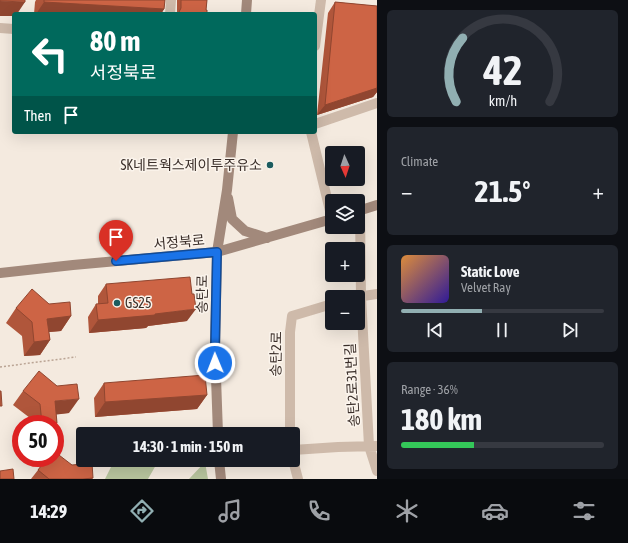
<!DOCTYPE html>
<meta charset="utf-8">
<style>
:root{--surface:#171b24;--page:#20242c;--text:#f1f3f6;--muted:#9ea1a6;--line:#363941;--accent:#91afb2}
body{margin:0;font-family:"Asap Condensed","Noto Sans KR",sans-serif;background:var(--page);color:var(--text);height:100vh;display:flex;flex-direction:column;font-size:15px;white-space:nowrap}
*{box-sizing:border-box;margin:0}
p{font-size:13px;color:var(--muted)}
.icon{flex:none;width:22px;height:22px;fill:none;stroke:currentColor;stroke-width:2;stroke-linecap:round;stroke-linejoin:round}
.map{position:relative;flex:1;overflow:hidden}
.sheet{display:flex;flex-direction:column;gap:10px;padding:10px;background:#0d0f14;width:251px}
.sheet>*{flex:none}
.guide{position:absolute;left:12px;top:12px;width:305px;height:122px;border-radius:4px;box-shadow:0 4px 16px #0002;background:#00695c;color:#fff;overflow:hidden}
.needle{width:26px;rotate:177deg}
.controls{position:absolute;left:325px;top:146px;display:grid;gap:8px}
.controls a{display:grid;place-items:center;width:40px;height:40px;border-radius:4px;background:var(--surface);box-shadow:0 4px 16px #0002;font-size:20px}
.speed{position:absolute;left:12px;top:415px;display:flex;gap:8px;font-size:20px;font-weight:700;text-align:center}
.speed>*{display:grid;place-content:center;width:52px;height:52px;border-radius:50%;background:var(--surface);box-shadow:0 4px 16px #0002;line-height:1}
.speed .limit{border:6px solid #d22;background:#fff;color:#111}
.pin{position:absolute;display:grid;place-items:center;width:34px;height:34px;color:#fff;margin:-41px -17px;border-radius:50% 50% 50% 0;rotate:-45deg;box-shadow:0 0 4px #0007}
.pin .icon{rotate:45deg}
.me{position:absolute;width:44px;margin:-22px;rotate:359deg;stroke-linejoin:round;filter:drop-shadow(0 0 3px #0008)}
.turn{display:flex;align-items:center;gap:14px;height:84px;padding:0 12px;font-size:18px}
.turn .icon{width:52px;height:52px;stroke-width:2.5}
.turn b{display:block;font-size:28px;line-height:34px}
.then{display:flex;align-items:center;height:38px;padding:0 12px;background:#0003;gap:8px;font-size:15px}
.big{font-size:30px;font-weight:700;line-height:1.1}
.sheet .card{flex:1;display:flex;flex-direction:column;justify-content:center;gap:6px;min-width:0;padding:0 14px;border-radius:6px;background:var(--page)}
.sheet .dial{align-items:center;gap:0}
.dial svg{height:104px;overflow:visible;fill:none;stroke:var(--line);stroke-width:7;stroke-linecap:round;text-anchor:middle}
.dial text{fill:var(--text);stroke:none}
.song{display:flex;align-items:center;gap:12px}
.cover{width:48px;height:48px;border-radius:6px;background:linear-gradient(135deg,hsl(30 70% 55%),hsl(250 70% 35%))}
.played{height:4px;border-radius:2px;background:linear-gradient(90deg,var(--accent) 40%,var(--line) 40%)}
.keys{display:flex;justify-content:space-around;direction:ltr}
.heat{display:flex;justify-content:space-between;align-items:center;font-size:22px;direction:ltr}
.charge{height:6px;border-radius:3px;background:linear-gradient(90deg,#34c759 36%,var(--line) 0)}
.trip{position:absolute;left:76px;top:427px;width:224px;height:40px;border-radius:4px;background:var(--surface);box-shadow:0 4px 16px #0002;font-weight:700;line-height:40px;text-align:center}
.tabs{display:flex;height:64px;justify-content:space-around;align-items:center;background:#090b0e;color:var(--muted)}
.tabs .icon{width:28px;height:28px}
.tabs .active{color:var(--accent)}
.tabs b{font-size:18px;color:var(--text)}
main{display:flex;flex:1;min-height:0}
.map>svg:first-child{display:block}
.green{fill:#b8c59e}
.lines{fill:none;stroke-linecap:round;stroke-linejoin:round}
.path{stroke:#baa494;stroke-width:1.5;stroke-dasharray:2 2;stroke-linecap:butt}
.street{stroke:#cebaaa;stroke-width:10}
.secondary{stroke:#a2897b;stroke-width:10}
.wall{fill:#b0563b}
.shaded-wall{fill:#904630}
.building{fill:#cd6445;stroke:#904630}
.route-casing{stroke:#114b97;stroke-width:10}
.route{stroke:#1a73e8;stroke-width:7}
.poi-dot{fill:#1c5c5f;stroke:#fbf4ec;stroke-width:1.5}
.labels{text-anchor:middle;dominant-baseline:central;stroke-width:3;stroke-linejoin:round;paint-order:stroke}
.poi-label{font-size:14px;fill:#3b2f2a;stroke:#fbf4ec;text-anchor:end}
.street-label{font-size:14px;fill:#3b2f2a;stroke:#fbf4ec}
</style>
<main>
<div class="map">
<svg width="377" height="479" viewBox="0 0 377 479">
<rect width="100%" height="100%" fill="#f4eadf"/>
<path class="green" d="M 117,460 L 152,460 L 156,465 L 148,479 L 105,479 L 114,461 Z
M 205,462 L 208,479 L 189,479 Z"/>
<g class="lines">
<path class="path" d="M 0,367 L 76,357"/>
<path class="street" d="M 170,14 L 171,0
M 0,28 L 14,29
M 315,46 L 321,0
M 315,124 L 377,103
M 311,132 L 332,219
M 360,210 L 361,296 L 369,446 L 377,471
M 357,297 L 377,294
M 290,434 L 290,332 L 292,316 L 332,304
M 293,450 L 338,447 L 377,446
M 293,460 L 298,479"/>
<path class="secondary" d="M 246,14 L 247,0
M 228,198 L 232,219 L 245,231 L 267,238
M 358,211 L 377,205
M 0,273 L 73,265 L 217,252 L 332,219
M 218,434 L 215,349 L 217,252 L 227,190 L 233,132
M 219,460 L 221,479"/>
</g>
<path class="wall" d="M 36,0 L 165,0 L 164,9 L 161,14 L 34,14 L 35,2 Z
M 177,0 L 207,0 L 206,10 L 207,14 L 177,14 Z
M 335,2 L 377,6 L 377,92 L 373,97 L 317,115 L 328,13 Z
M 106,284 L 187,321 L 148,326 L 146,328 L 89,333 L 88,317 L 96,304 L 98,304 L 98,296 Z
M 49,304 L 71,316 L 61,331 L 49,332 L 50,340 L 40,355 L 24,356 L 22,336 L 6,323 L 16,308 Z
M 104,383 L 207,395 L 197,409 L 95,417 L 94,398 Z
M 23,391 L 69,413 L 56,414 L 57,423 L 55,426 L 55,424 L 30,424 L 30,418 L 13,405 Z
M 38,470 L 93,478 L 92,479 L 31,479 Z"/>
<path class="shaded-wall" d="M 0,1 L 25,2 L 17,14 L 14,14 L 14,16 L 0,16 Z
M 44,2 L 164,9 L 161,14 L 36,14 Z
M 377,88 L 377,92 L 373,97 L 317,115 L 325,105 Z
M 196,309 L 187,321 L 148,326 L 146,328 L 89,333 L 98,320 Z
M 71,316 L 61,331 L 37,333 L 47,319 Z
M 50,340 L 40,355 L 24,356 L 34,342 Z
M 207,395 L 197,409 L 95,417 L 105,402 Z
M 79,399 L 69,413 L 45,416 L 55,401 Z"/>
<path class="building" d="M 0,0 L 25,0 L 25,2 L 0,1 Z
M 44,0 L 165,0 L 164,9 L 44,2 Z
M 181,0 L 207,0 L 206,10 L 207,10 L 207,14 L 177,14 L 179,12 L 181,8 Z
M 335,2 L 377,6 L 377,88 L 325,105 Z
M 190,277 L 192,294 L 194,294 L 196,309 L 155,314 L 155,315 L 98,320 L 96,304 L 108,303 L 106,284 Z
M 32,289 L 49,304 L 70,302 L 71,316 L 47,319 L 50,340 L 34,342 L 32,322 L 16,308 Z
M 39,371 L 57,386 L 77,384 L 79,399 L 55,401 L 57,423 L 42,424 L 40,404 L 23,391 Z
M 205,375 L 207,395 L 105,402 L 104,383 Z
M 0,391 L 1,391 L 2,406 L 0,406 Z
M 55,452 L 72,465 L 92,463 L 93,478 L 83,479 L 49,479 L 38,470 L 47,458 L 55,458 Z
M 13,469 L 14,479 L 0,479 L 0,471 Z"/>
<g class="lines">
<g class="route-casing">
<path id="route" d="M 116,261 L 217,252 L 215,349 L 215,363"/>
</g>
<use href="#route" class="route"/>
</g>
<g class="poi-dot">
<circle cx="270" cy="165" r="4"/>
<circle cx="117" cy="303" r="4"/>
</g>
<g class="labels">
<g class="poi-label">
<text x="262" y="165">SK네트웍스제이투주유소</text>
<text x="125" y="303" text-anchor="start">GS25</text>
</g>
<g class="street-label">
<text transform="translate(179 242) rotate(-5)">서정북로</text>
<text transform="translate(202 294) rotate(-89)">송탄로</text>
<text transform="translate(276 354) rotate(-89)">송탄2로</text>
<text transform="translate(352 385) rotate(-93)">송탄2로31번길</text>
</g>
</g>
</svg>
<div class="controls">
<a><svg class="needle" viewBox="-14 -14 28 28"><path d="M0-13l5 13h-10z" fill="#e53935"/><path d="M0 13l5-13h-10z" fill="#9ea1a6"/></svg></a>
<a><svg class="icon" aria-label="layers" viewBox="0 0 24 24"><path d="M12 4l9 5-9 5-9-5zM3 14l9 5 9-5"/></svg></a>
<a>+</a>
<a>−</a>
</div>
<div class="speed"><div class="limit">50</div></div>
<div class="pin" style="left:116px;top:261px;background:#d93025"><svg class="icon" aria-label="arrive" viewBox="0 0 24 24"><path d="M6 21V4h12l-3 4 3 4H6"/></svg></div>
<svg class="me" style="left:215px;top:363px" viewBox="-20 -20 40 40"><circle r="17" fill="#1a73e8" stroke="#fff" stroke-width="3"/><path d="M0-11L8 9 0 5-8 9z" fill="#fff"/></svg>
<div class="trip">14:30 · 1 min · 150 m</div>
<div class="guide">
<div class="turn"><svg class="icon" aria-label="left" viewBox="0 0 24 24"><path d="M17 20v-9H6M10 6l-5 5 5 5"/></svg><div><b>80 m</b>서정북로</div></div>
<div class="then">Then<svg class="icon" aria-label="arrive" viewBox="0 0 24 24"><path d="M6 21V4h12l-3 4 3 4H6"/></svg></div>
</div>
</div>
<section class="sheet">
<div class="card dial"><svg viewBox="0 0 100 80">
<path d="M14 69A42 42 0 1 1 86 69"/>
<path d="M14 69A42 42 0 0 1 19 20" stroke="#91afb2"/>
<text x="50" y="56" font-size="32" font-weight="700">42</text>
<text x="50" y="72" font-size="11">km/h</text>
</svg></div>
<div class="card"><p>Climate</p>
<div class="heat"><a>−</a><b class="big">21.5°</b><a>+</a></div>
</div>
<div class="card">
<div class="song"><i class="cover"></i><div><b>Static Love</b><p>Velvet Ray</p></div></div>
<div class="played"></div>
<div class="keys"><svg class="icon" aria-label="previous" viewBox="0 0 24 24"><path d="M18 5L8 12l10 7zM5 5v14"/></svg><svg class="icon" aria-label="pause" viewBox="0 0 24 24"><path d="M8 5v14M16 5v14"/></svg><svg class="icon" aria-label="next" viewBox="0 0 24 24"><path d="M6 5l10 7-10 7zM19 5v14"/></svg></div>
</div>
<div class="card"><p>Range · 36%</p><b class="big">180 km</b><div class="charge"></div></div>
</section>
</main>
<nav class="tabs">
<b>14:29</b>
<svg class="icon active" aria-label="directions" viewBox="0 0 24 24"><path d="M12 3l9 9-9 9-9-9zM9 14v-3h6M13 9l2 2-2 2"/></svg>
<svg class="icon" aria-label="music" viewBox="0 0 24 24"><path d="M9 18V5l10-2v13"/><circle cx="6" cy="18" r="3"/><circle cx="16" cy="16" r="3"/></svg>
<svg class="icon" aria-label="phone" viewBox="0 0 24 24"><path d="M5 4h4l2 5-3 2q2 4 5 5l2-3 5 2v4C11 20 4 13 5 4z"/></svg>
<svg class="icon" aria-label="climate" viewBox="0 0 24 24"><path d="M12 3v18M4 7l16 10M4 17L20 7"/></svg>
<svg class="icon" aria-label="car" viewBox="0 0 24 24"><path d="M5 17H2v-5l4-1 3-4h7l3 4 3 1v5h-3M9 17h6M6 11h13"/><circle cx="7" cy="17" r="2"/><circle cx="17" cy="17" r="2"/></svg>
<svg class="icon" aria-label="filters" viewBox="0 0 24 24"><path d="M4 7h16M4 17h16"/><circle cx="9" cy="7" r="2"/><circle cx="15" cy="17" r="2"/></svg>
</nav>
